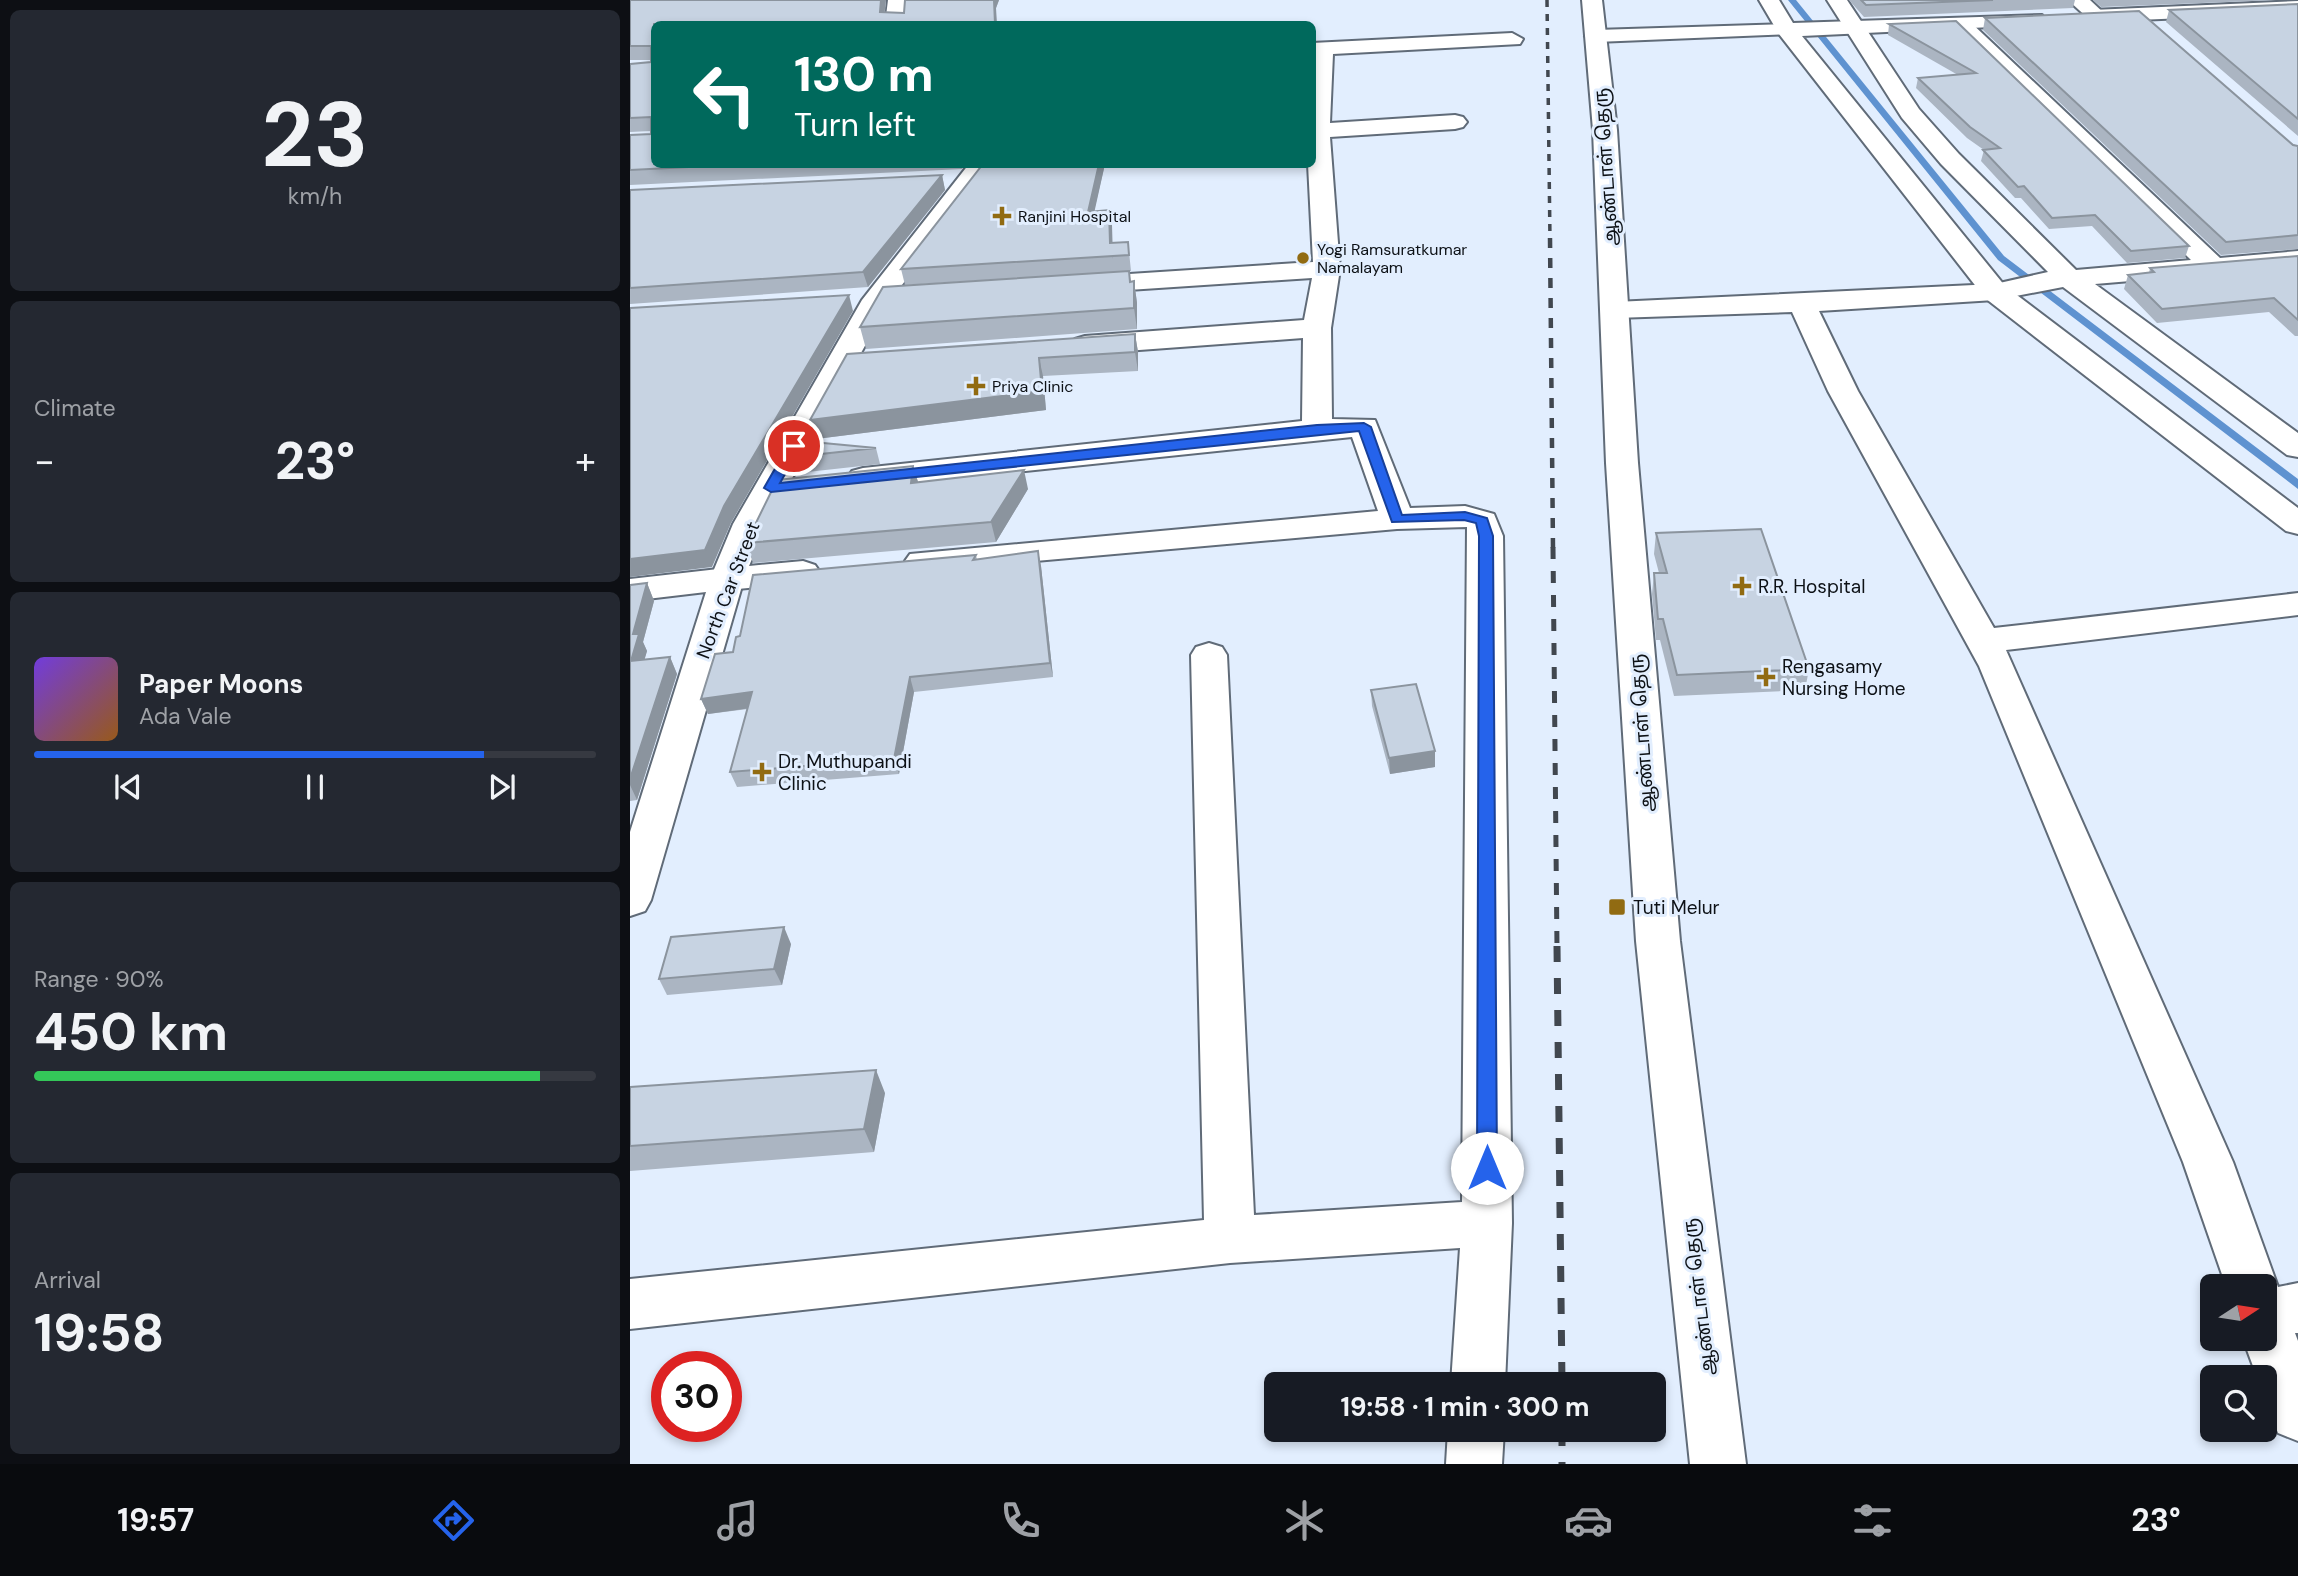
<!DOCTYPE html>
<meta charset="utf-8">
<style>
:root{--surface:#171b24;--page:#242831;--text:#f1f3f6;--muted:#9ea1a6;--line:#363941;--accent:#2563eb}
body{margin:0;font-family:"DM Sans","Noto Sans Tamil",sans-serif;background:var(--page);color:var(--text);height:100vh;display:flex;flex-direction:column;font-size:26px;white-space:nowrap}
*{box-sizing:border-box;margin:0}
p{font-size:23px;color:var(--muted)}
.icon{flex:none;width:38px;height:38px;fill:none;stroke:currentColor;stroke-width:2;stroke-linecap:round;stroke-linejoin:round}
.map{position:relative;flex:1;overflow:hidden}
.sheet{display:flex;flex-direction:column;gap:10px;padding:10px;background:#0d0f14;width:630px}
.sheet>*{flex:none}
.top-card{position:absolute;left:21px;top:21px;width:665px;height:147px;border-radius:10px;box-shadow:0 4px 10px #0003;background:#00695c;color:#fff;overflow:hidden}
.needle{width:46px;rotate:78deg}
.buttons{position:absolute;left:1570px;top:1274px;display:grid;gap:14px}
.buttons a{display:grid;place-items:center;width:77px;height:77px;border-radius:10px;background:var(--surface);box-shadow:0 4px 10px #0003;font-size:35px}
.speed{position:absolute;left:21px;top:1351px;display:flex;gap:14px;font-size:35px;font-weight:700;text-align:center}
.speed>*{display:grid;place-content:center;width:91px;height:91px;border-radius:50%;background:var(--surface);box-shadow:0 4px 10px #0003;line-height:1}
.speed .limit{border:10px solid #d22;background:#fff;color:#111}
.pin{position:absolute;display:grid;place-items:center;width:60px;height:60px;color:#fff;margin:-30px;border:4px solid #fff;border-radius:50%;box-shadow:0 2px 7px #0007}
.me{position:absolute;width:77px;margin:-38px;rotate:0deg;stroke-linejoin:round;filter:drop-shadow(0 0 5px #0008)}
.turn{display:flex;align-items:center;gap:24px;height:147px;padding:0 28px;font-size:32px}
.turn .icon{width:91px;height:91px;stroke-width:2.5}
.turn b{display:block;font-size:49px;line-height:60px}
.big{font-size:52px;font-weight:700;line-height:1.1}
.sheet .card{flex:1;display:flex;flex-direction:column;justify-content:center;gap:10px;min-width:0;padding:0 24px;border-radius:10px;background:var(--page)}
.sheet .dial{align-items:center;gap:0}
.dial b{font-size:91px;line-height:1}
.song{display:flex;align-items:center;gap:21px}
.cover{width:84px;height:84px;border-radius:10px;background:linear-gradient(135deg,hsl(260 70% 55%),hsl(30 70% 35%))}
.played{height:7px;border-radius:4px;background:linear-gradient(90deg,var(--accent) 80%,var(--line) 80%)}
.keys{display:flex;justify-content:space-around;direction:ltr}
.heat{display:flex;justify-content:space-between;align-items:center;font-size:38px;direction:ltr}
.charge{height:10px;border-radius:5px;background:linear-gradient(90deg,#34c759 90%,var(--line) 0)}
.trip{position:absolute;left:634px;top:1372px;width:402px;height:70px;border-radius:10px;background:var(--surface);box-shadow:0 4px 10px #0003;font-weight:700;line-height:70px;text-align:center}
.tab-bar{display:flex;height:112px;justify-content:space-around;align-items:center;background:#090b0e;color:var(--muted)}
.tab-bar .icon{width:49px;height:49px}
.tab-bar .current{color:var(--accent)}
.tab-bar b{font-size:32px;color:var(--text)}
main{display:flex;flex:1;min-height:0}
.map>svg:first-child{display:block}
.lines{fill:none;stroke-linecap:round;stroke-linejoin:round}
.stream{fill:#5e92d0;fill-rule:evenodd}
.minor-casing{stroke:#606b78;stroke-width:4}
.tertiary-casing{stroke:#606b78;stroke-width:4}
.minor{fill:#fff;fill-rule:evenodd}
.tertiary{fill:#fff;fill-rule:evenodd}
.rail-far3{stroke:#41474f;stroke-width:3.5;stroke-dasharray:7 7;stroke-linecap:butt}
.rail-far2{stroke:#41474f;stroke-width:4.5;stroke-dasharray:10 10;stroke-linecap:butt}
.rail-far1{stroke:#41474f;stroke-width:5;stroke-dasharray:12 12;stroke-linecap:butt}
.rail{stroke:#41474f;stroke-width:7;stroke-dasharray:16 16;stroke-linecap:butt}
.wall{fill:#abb5c2}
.shaded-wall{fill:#8b949e}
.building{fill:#c7d3e2;stroke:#8b949e;stroke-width:2}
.route{fill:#2563eb;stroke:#184099;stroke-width:2}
.poi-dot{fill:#916b12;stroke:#e2eefe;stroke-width:2.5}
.labels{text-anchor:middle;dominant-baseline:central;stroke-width:6;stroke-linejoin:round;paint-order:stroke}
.far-poi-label{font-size:16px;fill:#0d1116;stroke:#e2eefe;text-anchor:start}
.street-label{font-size:19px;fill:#0d1116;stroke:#e2eefe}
.poi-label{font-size:19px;fill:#0d1116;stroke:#e2eefe;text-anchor:start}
</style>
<main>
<section class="sheet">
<div class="card dial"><b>23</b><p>km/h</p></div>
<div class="card"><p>Climate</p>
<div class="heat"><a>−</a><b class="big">23°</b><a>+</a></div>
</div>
<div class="card">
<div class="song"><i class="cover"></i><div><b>Paper Moons</b><p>Ada Vale</p></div></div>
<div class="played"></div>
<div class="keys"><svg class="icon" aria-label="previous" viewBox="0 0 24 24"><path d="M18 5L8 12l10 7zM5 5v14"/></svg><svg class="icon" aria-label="pause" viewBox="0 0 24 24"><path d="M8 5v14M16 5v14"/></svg><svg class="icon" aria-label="next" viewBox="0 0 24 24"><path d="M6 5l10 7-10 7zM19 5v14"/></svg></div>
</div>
<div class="card"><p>Range · 90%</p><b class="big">450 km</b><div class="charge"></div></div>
<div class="card"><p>Arrival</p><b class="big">19:58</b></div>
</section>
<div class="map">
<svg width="1668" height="1464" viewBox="0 0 1668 1464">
<rect width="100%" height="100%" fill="#e2eefe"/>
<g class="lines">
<path class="stream" d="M 1158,0 L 1166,0 L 1374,256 L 1668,479 L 1668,489 L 1368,260 Z"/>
<g class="minor-casing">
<path id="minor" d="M 258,0 L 278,0 L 275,24 L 255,24 Z
M 1197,0 L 1217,0 L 1289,109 L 1329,154 L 1446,270 L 1561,260 L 1322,26 L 1319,22 L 1322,18 L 1336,18 L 1590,258 L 1668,251 L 1668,267 L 1465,284 L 1668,433 L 1668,457 L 1657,455 L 1433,287 L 1365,300 L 1189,311 L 1228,391 L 1364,628 L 1668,593 L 1668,615 L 1376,650 L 1603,1162 L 1648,1287 L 1668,1283 L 1668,1333 L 1665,1333 L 1668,1341 L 1668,1441 L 1648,1433 L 1634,1398 L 1634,1377 L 1627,1377 L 1613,1339 L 1634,1339 L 1634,1286 L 1596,1286 L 1553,1162 L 1349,666 L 1198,391 L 1162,312 L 985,318 L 975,316 L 971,310 L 975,304 L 985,302 L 1365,284 L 1418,272 L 1311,164 L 1272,118 Z
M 1438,0 L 1460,0 L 1477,16 L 1467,22 L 1460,20 Z
M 1156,24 L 1163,26 L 1167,30 L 1163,34 L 966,42 L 955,36 L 966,30 Z
M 882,33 L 893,39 L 890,44 L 703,54 L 700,123 L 825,115 L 833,117 L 837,122 L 833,127 L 825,129 L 700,137 L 710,269 L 701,328 L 702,419 L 745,420 L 780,508 L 835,506 L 864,514 L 873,536 L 882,1223 L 875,1384 L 821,1384 L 830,1248 L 600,1263 L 0,1329 L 0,1279 L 574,1220 L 561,655 L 566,647 L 579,643 L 592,647 L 597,655 L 624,1215 L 832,1202 L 837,527 L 767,529 L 292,571 L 280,568 L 275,561 L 280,554 L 748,511 L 722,437 L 233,488 L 222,485 L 217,478 L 222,471 L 233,468 L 672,421 L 673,338 L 455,354 L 445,351 L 441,345 L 445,339 L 455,336 L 674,320 L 682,278 L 453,293 L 443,291 L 439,285 L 443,279 L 453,277 L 683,262 L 678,164 L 682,164 L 682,43 Z
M 339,164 L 364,164 L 259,302 L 137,524 L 119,566 L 173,561 L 185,565 L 190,572 L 185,579 L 173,583 L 97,590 L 85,587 L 80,579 L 103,524 L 232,300 Z
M 818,1430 L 874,1430 L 872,1464 L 816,1464 Z"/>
</g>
<g class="tertiary-casing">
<path id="tertiary" d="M 952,0 L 972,0 L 987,130 L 1008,463 L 1050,941 L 1116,1464 L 1060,1464 L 1006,941 L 976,463 L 963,130 Z
M 1129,0 L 1149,0 L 1163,23 L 1412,15 L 1415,19 L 1412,23 L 1405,25 L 1172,36 L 1375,286 L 1668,508 L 1668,534 L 1656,531 L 1355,298 L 1149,34 Z
M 1668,1 L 1668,13 L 1462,22 L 1452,16 L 1462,10 Z
M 97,568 L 109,571 L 114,579 L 21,900 L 15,911 L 0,916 L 0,832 L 76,592 L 0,601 L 0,579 Z"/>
</g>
<use href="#minor" class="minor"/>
<use href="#tertiary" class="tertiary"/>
<path class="rail-far3" d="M 917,0 L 920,240"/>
<path class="rail-far2" d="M 920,238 L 923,549"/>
<path class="rail-far1" d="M 923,547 L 927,948"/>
<path class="rail" d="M 927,946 L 932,1384
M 932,1430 L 932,1464"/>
</g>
<path class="wall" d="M 0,0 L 256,0 L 255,12 L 274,13 L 275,0 L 369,0 L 366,8 L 24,164 L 336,164 L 332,169 L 0,185 L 0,135 L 21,134 L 21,131 L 0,132 L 0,64 L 21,62 L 21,60 L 0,60 Z
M 1219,0 L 1445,0 L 1443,8 L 1234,17 Z
M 1463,0 L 1647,0 L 1471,7 Z
M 1668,4 L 1668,136 L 1536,22 L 1539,10 Z
M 1355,18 L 1668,146 L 1668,249 L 1591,255 L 1353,30 Z
M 1326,21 L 1559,246 L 1555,258 L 1497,263 L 1462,226 L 1419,229 L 1391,198 L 1385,198 L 1351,161 L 1354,150 L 1337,138 L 1286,88 L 1288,78 L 1328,75 L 1258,35 L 1259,24 Z
M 353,164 L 475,164 L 464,211 L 479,210 L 482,225 L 482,243 L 498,242 L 501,271 L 275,285 L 271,269 Z
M 312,175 L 315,190 L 238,287 L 0,304 L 0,190 Z
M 1668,256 L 1668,336 L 1665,336 L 1639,312 L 1527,323 L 1494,289 L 1498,275 L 1519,273 L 1520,268 Z
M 499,271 L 501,282 L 504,281 L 507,303 L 507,329 L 236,349 L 230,327 Z
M 505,334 L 508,352 L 508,371 L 413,376 L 416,410 L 186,439 L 180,420 L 217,354 Z
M 246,448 L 250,464 L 168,473 L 163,457 Z
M 283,466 L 288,482 L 398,489 L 366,542 L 123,563 L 116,543 Z
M 1026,533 L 1179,669 L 1175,690 L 1044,696 L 1030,640 L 1026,640 L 1022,594 L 1024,573 L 1029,573 L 1024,554 Z
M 346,555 L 347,560 L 411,566 L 423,677 L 284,692 L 269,774 L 107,787 L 100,772 L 118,709 L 78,714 L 71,699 L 103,652 L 110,636 Z
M 17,583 L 24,601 L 13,642 L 17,651 L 14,660 L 40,657 L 47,674 L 7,800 L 0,801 L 0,585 Z
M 741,690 L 805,767 L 760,774 L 742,706 Z
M 161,944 L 152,985 L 37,995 L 29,979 Z
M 0,1087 L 255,1093 L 244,1152 L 0,1171 Z"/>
<path class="shaded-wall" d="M 251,0 L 256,0 L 253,24 L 250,12 Z
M 364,0 L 369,0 L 366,8 L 367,24 L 365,24 Z
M 469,164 L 475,164 L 461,227 L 458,212 Z
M 312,175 L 315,190 L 238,287 L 233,272 Z
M 479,210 L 482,225 L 483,259 L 480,243 Z
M 504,281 L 507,303 L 507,329 L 504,308 Z
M 219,295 L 223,311 L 101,523 L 82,567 L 0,577 L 0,559 L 94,506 Z
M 505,334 L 508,352 L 508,371 L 505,352 Z
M 409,358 L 413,376 L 416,410 L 186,439 L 180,420 Z
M 283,466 L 289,485 L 281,483 Z
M 394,470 L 398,489 L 366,542 L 361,522 Z
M 408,551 L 411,566 L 423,677 L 420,663 Z
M 17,583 L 24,601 L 13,642 L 17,651 L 9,679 L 1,661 L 3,634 Z
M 40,657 L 47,674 L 7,800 L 0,785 L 0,779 Z
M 280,677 L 284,692 L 269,774 L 264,759 Z
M 122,692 L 128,707 L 78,714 L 71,699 Z
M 805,751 L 805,767 L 760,774 L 759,758 Z
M 154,927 L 161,944 L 152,985 L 144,969 Z
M 246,1070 L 255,1093 L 244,1152 L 234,1129 Z"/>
<path class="building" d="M 0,0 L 251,0 L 250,12 L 274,13 L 275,0 L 364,0 L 365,24 L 24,24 L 24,164 L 118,164 L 0,170 L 0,135 L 21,134 L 21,117 L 0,118 L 0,64 L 21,62 L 21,46 L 0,46 Z
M 1231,0 L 1363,0 L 1236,5 Z
M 1668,4 L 1668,119 L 1539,10 Z
M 1509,11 L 1663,145 L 1668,146 L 1668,235 L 1596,242 L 1355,18 Z
M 1326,21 L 1559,246 L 1501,251 L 1465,215 L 1422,218 L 1394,186 L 1388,187 L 1353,150 L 1370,148 L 1340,127 L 1288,78 L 1346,73 L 1259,24 Z
M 353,164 L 469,164 L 458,212 L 479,210 L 480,243 L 498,242 L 499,255 L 271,269 Z
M 312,175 L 233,272 L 0,288 L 0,190 Z
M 1668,256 L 1668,320 L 1644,298 L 1532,309 L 1498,275 L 1524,272 L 1520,268 Z
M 499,271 L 500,282 L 504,281 L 504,308 L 230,327 L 253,287 Z
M 219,295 L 94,506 L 75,550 L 0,559 L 0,308 Z
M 505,334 L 505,352 L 409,358 L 412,391 L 180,420 L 217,354 Z
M 172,441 L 246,448 L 163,457 Z
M 283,466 L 281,483 L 394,470 L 361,522 L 116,543 L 147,480 Z
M 1131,529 L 1179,669 L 1047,675 L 1033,619 L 1028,619 L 1024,573 L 1037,573 L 1026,533 Z
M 408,551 L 420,663 L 280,677 L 264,759 L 100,772 L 122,692 L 71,699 L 85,654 L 103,652 L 106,637 L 110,636 L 123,575 L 346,555 L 343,560 Z
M 17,583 L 3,634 L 9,634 L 1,661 L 40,657 L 0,779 L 0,585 Z
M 786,684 L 805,751 L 759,758 L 741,690 Z
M 154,927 L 144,969 L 29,979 L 41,937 Z
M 246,1070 L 234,1129 L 0,1146 L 0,1087 Z"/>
<path class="route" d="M 734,423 L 741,427 L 772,515 L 835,512 L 857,518 L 863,536 L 867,1168 L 864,1174 L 857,1177 L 850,1174 L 847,1168 L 849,536 L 846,523 L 834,520 L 762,522 L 729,431 L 141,492 L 134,488 L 158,446 L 164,442 L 171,446 L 150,483 L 687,425 Z"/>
<g class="poi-dot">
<path d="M368.5 205.5h7v7h7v7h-7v7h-7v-7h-7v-7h7z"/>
<circle cx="673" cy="258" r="7"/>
<path d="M342.5 375.5h7v7h7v7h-7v7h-7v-7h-7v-7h7z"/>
<path d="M1108.5 575.5h7v7h7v7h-7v7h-7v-7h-7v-7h7z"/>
<path d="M1132.5 666.5h7v7h7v7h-7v7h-7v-7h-7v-7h7z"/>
<path d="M128.5 761.5h7v7h7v7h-7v7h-7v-7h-7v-7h7z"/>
<rect x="978" y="898" width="18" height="18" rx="3.5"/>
</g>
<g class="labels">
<g class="far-poi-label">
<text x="388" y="216">Ranjini Hospital</text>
<text x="687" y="249">Yogi Ramsuratkumar<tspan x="687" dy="18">Namalayam</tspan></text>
<text x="362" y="386">Priya Clinic</text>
</g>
<g class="street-label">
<text transform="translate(976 167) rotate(-94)">ஆண்டாள் தெரு</text>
<text transform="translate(98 590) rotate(-69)">North Car Street</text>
<text transform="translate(1012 733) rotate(-94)">ஆண்டாள் தெரு</text>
<text transform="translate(1069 1297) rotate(-97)">ஆண்டாள் தெரு</text>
</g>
<g class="poi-label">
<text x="1128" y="586">R.R. Hospital</text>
<text x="1152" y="666">Rengasamy<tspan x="1152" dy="22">Nursing Home</tspan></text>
<text x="148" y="761">Dr. Muthupandi<tspan x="148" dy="22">Clinic</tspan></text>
<text x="1003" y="907">Tuti Melur</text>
</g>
</g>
</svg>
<div class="buttons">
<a><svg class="needle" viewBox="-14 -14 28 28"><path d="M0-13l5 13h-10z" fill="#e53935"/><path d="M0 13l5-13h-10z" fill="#9ea1a6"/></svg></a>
<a><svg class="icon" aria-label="search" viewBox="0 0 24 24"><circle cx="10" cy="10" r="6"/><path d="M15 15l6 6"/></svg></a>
</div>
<div class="speed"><div class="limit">30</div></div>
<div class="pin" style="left:164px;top:446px;background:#d93025"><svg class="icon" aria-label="arrive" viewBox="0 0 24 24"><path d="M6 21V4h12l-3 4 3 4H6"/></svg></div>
<svg class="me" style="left:857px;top:1168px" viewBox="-20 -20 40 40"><circle r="19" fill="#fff"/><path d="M0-13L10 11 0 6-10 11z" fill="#2563eb"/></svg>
<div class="trip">19:58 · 1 min · 300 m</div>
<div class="top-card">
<div class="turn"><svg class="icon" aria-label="left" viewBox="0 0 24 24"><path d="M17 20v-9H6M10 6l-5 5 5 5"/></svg><div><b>130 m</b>Turn left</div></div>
</div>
</div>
</main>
<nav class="tab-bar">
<b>19:57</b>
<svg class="icon current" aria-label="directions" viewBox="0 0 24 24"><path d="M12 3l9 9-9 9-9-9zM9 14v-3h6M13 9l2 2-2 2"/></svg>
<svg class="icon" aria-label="music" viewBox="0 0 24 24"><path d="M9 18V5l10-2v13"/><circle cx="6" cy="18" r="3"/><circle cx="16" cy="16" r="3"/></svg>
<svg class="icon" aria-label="phone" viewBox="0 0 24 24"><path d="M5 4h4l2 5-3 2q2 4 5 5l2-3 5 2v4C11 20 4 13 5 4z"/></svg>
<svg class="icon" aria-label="climate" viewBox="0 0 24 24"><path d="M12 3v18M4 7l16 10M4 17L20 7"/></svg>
<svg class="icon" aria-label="car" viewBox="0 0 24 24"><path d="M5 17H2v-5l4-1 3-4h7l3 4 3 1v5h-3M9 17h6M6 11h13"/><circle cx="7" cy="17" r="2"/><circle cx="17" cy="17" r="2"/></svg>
<svg class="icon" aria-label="filters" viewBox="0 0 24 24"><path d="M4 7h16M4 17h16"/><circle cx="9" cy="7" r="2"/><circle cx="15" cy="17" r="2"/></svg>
<b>23°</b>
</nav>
